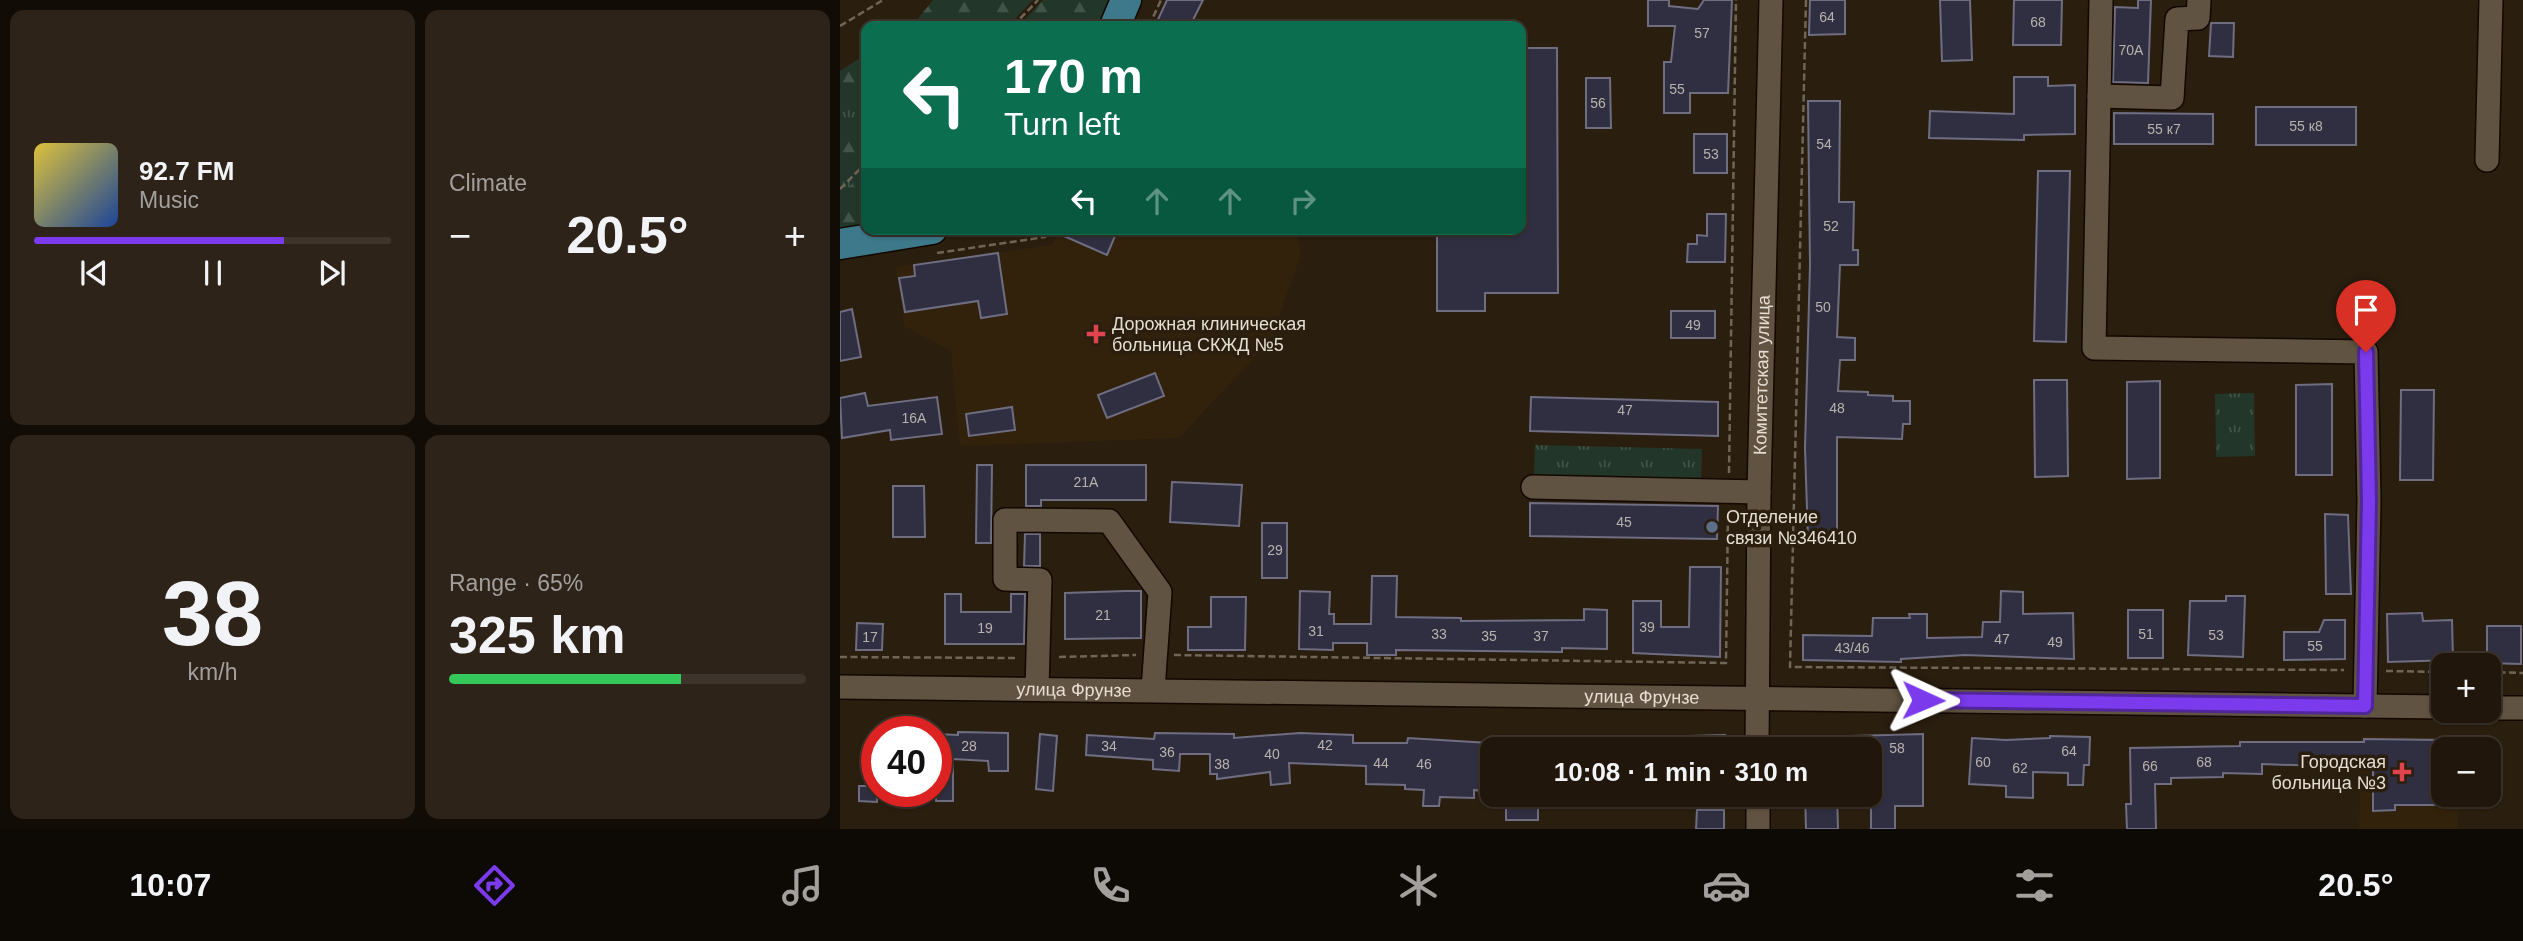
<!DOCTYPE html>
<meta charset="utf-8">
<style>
:root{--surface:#20160b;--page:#2d2319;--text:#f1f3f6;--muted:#a29f9d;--line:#3d352c;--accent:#7c3aed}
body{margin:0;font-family:Arial,sans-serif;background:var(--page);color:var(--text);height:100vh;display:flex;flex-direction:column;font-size:26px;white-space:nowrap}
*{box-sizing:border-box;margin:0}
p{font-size:23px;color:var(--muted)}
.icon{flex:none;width:38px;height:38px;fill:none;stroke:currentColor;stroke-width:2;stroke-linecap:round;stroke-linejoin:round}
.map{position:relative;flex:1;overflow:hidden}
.panel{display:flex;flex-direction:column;gap:10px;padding:10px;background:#120c06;width:840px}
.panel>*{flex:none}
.hud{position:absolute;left:21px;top:21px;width:665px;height:214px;border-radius:14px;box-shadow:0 2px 5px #0004,0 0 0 2px var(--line);background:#0b6e4f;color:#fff;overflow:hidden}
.tools{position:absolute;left:1591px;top:653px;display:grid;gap:14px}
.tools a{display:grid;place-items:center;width:70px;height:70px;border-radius:14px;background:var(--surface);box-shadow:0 2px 5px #0004,0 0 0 2px var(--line);font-size:35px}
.speed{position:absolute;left:21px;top:716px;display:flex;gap:14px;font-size:35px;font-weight:700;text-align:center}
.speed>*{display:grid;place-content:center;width:91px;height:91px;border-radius:50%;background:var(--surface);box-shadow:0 2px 5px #0004,0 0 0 2px var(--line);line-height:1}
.speed .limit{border:10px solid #d22;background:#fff;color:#111}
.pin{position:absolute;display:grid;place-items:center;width:60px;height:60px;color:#fff;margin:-72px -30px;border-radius:50% 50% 50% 0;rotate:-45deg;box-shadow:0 0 7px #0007}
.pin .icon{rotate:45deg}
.me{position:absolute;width:77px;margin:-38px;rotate:91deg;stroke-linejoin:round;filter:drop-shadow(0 0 5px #0008)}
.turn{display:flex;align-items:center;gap:24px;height:147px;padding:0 28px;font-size:32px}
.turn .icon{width:91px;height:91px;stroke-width:2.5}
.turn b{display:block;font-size:49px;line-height:60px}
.lanes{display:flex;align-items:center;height:66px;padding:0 28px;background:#0003;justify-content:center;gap:35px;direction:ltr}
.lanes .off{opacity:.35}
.big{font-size:52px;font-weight:800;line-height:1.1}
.panel .card{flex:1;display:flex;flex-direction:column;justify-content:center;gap:10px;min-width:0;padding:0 24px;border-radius:14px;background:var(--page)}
.panel .dial{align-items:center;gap:0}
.dial b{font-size:91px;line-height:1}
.song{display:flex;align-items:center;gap:21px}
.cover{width:84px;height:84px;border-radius:10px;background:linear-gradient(135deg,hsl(50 70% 55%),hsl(220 70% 35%))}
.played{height:7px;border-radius:4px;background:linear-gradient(90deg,var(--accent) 70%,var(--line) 70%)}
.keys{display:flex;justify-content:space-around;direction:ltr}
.heat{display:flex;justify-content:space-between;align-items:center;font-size:38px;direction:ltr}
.charge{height:10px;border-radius:5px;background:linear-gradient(90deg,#34c759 65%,var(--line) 0)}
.panel .tiles{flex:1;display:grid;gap:10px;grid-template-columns:repeat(2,1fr)}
.trip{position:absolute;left:640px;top:737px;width:402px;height:70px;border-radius:14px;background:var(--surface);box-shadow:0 2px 5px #0004,0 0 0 2px var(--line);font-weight:800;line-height:70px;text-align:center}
.tab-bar{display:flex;height:112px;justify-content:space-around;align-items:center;background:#0d0904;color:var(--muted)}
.tab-bar .icon{width:49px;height:49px}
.tab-bar .selected{color:var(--accent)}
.tab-bar b{font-size:32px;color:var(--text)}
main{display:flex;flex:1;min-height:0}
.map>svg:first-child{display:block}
.built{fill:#32220c}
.grass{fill:url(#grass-tufts)}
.forest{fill:url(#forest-firs)}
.building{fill:#302f41;stroke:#6e6d82;stroke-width:2}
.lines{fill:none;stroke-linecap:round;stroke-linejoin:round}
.minor-casing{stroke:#130800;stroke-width:26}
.major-casing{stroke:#130800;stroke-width:33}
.path{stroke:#706658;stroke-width:2.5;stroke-dasharray:7 3.5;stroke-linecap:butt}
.minor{stroke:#615341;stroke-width:23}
.major{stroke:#3e798b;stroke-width:30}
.route-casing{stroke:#51269a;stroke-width:18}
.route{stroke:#7c3aed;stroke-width:12}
.health-dot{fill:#e0444e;stroke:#2a1e0f;stroke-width:2.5}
.service-dot{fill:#5c6f8a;stroke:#2a1e0f;stroke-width:2.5}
.labels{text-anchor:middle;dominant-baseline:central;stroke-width:7;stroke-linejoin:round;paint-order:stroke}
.number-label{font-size:14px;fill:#b8b2ae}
.poi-label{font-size:18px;fill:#e6ddd3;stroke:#2a1e0f;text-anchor:start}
.street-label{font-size:18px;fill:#e6ddd3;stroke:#2a1e0f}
</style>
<main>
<section class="panel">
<div class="tiles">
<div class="card">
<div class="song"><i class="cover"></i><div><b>92.7 FM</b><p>Music</p></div></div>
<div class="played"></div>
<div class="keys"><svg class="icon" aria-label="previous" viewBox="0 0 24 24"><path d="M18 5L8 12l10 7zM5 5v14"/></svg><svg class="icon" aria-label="pause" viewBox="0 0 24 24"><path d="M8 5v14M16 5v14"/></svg><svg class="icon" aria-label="next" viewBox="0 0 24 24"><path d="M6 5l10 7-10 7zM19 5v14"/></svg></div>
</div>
<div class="card"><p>Climate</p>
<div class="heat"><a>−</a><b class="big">20.5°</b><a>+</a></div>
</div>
<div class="card dial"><b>38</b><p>km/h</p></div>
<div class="card"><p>Range · 65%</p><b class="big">325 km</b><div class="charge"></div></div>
</div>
</section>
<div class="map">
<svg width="1683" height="829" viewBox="0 0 1683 829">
<defs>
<pattern id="grass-tufts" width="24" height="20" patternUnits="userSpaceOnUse" patternTransform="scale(1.75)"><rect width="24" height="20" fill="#223729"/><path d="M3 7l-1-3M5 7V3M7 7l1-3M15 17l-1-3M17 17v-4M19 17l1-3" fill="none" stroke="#425447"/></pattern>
<pattern id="forest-firs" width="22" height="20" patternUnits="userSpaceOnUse" patternTransform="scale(1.75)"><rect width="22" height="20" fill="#223729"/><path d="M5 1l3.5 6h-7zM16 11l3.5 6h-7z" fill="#425447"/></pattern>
</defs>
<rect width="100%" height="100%" fill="#2a1e0f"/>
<path class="built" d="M 219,229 L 456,229 L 461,255 L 430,341 L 339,438 L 120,446 L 111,351 L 64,326 L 56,267 L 212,245 Z
M 1521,736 L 1621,738 L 1620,749 L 1603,749 L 1603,794 L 1619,795 L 1618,829 L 1519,829 Z"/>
<path class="grass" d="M 26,54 L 26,229 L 0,233 L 0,71 Z
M 1414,393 L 1415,456 L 1376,457 L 1375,394 Z
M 695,445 L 862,449 L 861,483 L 694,479 Z"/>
<path class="forest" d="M 93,0 L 193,0 L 168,26 L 72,26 Z
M 203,0 L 269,0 L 258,26 L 179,26 Z
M 26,59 L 26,158 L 0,184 L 0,147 L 21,119 L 0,91 L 0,75 Z
M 26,170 L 26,225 L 0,229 L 0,196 Z"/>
<path class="building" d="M 327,0 L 363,0 L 350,26 L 315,26 Z
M 808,0 L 829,0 L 829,6 L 858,9 L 864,0 L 892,0 L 888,93 L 850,93 L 850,113 L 824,113 L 824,62 L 831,62 L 835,26 L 808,26 Z
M 970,0 L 1005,0 L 1005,34 L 969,35 Z
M 1100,0 L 1130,0 L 1132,60 L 1102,61 Z
M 1174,0 L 1222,0 L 1221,45 L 1173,45 Z
M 1298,0 L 1311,0 L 1308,83 L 1273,82 L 1275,7 L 1298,8 Z
M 1371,23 L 1394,23 L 1393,57 L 1369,56 Z
M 681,48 L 717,48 L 718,293 L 645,293 L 645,311 L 597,311 L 597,229 L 681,229 Z
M 1174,77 L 1208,77 L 1208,86 L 1235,85 L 1235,134 L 1184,135 L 1184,140 L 1089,138 L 1090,111 L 1174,114 Z
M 746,78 L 770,78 L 771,128 L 746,128 Z
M 968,101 L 1000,101 L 999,202 L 1014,202 L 1013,250 L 1018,250 L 1018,265 L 1000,265 L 997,337 L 1015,338 L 1015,360 L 1000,360 L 998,391 L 1028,392 L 1028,395 L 1053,396 L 1053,401 L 1070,401 L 1070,424 L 1063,424 L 1062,439 L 997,437 L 997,540 L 968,540 L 965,448 L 970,265 Z
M 1416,107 L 1516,107 L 1516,145 L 1416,145 Z
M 1274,113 L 1373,114 L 1373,144 L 1274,144 Z
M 854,134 L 887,134 L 887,173 L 854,173 Z
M 1198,171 L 1230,171 L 1226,342 L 1194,341 Z
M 867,214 L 886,214 L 885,262 L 847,262 L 848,244 L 857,244 L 857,235 L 867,236 Z
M 208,229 L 278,229 L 267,255 Z
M 158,253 L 167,314 L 141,318 L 138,301 L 65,312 L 59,278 L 75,276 L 74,265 Z
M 12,309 L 21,357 L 0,361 L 0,312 Z
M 831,311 L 875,311 L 875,338 L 831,338 Z
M 315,373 L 324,396 L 267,418 L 258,395 Z
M 1194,380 L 1227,380 L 1228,476 L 1195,477 Z
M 1320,381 L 1320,478 L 1287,479 L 1287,382 Z
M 1492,384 L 1492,475 L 1456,475 L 1456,385 Z
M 1561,390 L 1594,390 L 1593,480 L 1560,480 Z
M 25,393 L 28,406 L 97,397 L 102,434 L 51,440 L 50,430 L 2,438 L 0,398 Z
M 691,397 L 878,402 L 878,436 L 690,431 Z
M 172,407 L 175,430 L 129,436 L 126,414 Z
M 137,465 L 152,465 L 151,543 L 136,543 Z
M 186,465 L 306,465 L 306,500 L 201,500 L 201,506 L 186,506 Z
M 332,482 L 402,485 L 399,526 L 330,522 Z
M 53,486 L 84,486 L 85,537 L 53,537 Z
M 690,503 L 878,506 L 877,539 L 690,536 Z
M 1485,514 L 1508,515 L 1511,594 L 1486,594 Z
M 422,523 L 447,523 L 447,578 L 422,578 Z
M 185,534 L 200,534 L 200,566 L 184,566 Z
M 850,567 L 881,567 L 880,657 L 793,653 L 793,601 L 821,601 L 821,627 L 849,627 Z
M 532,576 L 557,576 L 556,617 L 621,618 L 621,621 L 744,620 L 744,609 L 767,610 L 767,649 L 722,648 L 722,652 L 556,650 L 556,655 L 527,655 L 527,643 L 493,643 L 493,650 L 459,649 L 460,591 L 490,592 L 489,614 L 494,614 L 494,624 L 531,624 Z
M 286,591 L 301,591 L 301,638 L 225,639 L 225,593 Z
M 1161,591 L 1183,592 L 1183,614 L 1233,613 L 1234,659 L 1125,655 L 1061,659 L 1061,662 L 963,660 L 963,635 L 1032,636 L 1033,618 L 1070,618 L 1069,614 L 1087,614 L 1087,638 L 1142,637 L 1143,622 L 1160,622 Z
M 105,594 L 121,594 L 121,612 L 171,612 L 171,594 L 185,594 L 184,644 L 105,644 Z
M 1386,596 L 1405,596 L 1403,657 L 1348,655 L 1350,601 L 1386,601 Z
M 371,597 L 406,597 L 405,650 L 348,650 L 348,627 L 371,627 Z
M 1288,610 L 1323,610 L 1323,658 L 1288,658 Z
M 1582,613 L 1583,621 L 1612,620 L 1613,660 L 1548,662 L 1547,614 Z
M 1484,620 L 1505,620 L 1505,659 L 1444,660 L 1444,632 L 1479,632 Z
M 17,623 L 43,624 L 42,650 L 16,650 Z
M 1647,626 L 1681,626 L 1681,664 L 1647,663 Z
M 118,732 L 168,733 L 168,771 L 149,771 L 148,761 L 113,759 L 113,801 L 96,801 L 96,734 L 118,735 Z
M 315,733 L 394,734 L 394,738 L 460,733 L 513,735 L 513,743 L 567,743 L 568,738 L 649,743 L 648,767 L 643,767 L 642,791 L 634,790 L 634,798 L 600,797 L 599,806 L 583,806 L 584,790 L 565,789 L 565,785 L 526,784 L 526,766 L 449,763 L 450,783 L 431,785 L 430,772 L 377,779 L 377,774 L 370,774 L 370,754 L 340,754 L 339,771 L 313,769 L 313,760 L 246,755 L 247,735 L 314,739 Z
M 200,734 L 217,736 L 213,791 L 196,789 Z
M 1083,734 L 1083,806 L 1055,806 L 1055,829 L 1031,829 L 1031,749 L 976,749 L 976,737 Z
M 885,735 L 885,749 L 849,749 L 849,736 Z
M 1210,736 L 1250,737 L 1249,765 L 1244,765 L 1243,785 L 1228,785 L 1228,773 L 1193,772 L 1193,798 L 1166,797 L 1166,786 L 1129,784 L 1132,738 L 1166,740 L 1210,738 Z
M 1524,739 L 1603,740 L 1603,805 L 1555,805 L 1555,810 L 1533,811 L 1533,768 L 1422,764 L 1422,774 L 1383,773 L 1383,777 L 1331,778 L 1331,784 L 1315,784 L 1316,829 L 1287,829 L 1286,804 L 1291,804 L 1290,748 L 1400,746 L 1400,742 L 1524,742 Z
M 19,786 L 37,786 L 37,802 L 19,801 Z
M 666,794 L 698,794 L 698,820 L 666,820 Z
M 965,794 L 997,794 L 998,829 L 966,829 Z
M 857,810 L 884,810 L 884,829 L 856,829 Z"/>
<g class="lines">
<g class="minor-casing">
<g id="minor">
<path d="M 1261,0 L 1254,348 L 1526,352 L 1529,501 L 1525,706"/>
<path d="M 1259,96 L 1332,98 L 1337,19 L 1358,18 L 1359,0"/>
<path d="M 1647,160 L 1651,0"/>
<path d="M 693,487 L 919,492"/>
<path id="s1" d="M 0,687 L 1603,707"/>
<path d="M 197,689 L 200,580 L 165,579 L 165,520 L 269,521 L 320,592 L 313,690"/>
<path d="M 1648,708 L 1683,708"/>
<path id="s2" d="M 917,749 L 919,492 L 931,0"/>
<path d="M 918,794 L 918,829"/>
</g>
</g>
<g class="major-casing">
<path id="major" d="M 275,26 L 286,0
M 0,244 L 92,229"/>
</g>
<path class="path" d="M 966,0 L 950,667 L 1504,670
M 0,26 L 43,0
M 173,26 L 198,0
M 309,26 L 321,0
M 0,189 L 26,163
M 97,253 L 205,237 L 212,229
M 889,473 L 896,0
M 334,655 L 886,663 L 888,511
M 0,657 L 177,658
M 219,657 L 296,655
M 1546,671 L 1603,672
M 1648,672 L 1683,673"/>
<use href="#minor" class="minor"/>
<use href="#major" class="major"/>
</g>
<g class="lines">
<g class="route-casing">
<path id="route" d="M 1083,700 L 1525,706 L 1529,501 L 1526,352"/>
</g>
<use href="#route" class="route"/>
</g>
<g class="health-dot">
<path d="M252.5 323.5h7v7h7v7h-7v7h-7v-7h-7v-7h7z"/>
<path d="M1558.5 761.5h7v7h7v7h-7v7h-7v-7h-7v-7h7z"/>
</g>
<circle class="service-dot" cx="872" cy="527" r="7"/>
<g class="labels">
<g class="number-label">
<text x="987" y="17">64</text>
<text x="1198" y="22">68</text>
<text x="862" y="33">57</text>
<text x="1291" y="50">70А</text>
<text x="837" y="89">55</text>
<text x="758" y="103">56</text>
<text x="1466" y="126">55 к8</text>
<text x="1324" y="129">55 к7</text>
<text x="984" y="144">54</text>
<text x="871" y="154">53</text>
<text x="991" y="226">52</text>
<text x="983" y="307">50</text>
<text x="853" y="325">49</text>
<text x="997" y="408">48</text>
<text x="785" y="410">47</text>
<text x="74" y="418">16А</text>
<text x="246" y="482">21А</text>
<text x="784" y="522">45</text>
<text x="435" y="550">29</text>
<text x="263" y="615">21</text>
<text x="807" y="627">39</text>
<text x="145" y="628">19</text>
<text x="476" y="631">31</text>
<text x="599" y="634">33</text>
<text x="1306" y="634">51</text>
<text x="1376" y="635">53</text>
<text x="649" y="636">35</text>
<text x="701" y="636">37</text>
<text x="30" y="637">17</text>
<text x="1162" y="639">47</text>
<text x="1215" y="642">49</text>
<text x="1475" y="646">55</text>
<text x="1012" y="648">43/46</text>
<text x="485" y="745">42</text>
<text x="129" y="746">28</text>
<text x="269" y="746">34</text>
<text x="1057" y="748">58</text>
<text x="1229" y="751">64</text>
<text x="327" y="752">36</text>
<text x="432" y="754">40</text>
<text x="1143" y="762">60</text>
<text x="1364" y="762">68</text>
<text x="541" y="763">44</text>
<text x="382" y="764">38</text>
<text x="584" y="764">46</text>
<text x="1310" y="766">66</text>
<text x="1180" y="768">62</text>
</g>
<g class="poi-label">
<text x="272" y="324">Дорожная клиническая<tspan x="272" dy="21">больница СКЖД №5</tspan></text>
<text x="886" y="517">Отделение<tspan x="886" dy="21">связи №346410</tspan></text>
<text x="1546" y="762" text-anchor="end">Городская<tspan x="1546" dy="21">больница №3</tspan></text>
</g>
<g class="street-label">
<text stroke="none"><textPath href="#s2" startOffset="374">Комитетская улица</textPath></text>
<text stroke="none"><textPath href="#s1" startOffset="234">улица Фрунзе</textPath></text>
<text stroke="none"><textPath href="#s1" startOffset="802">улица Фрунзе</textPath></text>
</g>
</g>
</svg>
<div class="tools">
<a>+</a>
<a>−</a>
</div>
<div class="speed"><div class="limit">40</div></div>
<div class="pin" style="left:1526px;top:352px;background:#d93025"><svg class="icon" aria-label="arrive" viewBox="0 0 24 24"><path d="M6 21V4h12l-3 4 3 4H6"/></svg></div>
<svg class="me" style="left:1083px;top:700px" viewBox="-20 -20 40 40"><path d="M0-17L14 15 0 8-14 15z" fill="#7c3aed" stroke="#fff" stroke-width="4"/></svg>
<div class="trip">10:08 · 1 min · 310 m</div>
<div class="hud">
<div class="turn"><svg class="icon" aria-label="left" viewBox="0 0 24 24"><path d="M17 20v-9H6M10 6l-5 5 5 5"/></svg><div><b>170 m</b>Turn left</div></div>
<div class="lanes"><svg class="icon" aria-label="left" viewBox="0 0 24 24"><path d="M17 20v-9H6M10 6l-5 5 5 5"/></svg><svg class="icon off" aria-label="ahead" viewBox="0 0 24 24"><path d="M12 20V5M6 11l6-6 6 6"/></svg><svg class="icon off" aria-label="ahead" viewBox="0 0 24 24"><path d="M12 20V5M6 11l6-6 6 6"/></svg><svg class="icon off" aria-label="right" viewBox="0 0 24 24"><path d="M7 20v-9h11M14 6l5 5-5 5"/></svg></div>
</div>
</div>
</main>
<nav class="tab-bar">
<b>10:07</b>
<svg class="icon selected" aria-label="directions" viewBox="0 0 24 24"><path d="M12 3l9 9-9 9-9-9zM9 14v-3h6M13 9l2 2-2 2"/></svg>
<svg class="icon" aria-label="music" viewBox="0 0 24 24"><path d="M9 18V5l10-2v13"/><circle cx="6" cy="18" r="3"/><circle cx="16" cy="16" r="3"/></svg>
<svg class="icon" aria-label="phone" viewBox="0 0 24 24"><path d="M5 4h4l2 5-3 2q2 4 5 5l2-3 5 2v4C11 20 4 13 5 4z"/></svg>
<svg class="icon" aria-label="climate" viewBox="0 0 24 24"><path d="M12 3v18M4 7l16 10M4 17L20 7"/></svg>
<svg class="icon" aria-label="car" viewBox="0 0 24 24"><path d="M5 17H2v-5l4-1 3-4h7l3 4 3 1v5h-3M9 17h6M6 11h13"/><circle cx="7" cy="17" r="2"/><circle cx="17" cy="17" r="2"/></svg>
<svg class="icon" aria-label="filters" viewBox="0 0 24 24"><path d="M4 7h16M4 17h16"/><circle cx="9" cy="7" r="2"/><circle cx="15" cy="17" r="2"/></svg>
<b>20.5°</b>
</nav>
